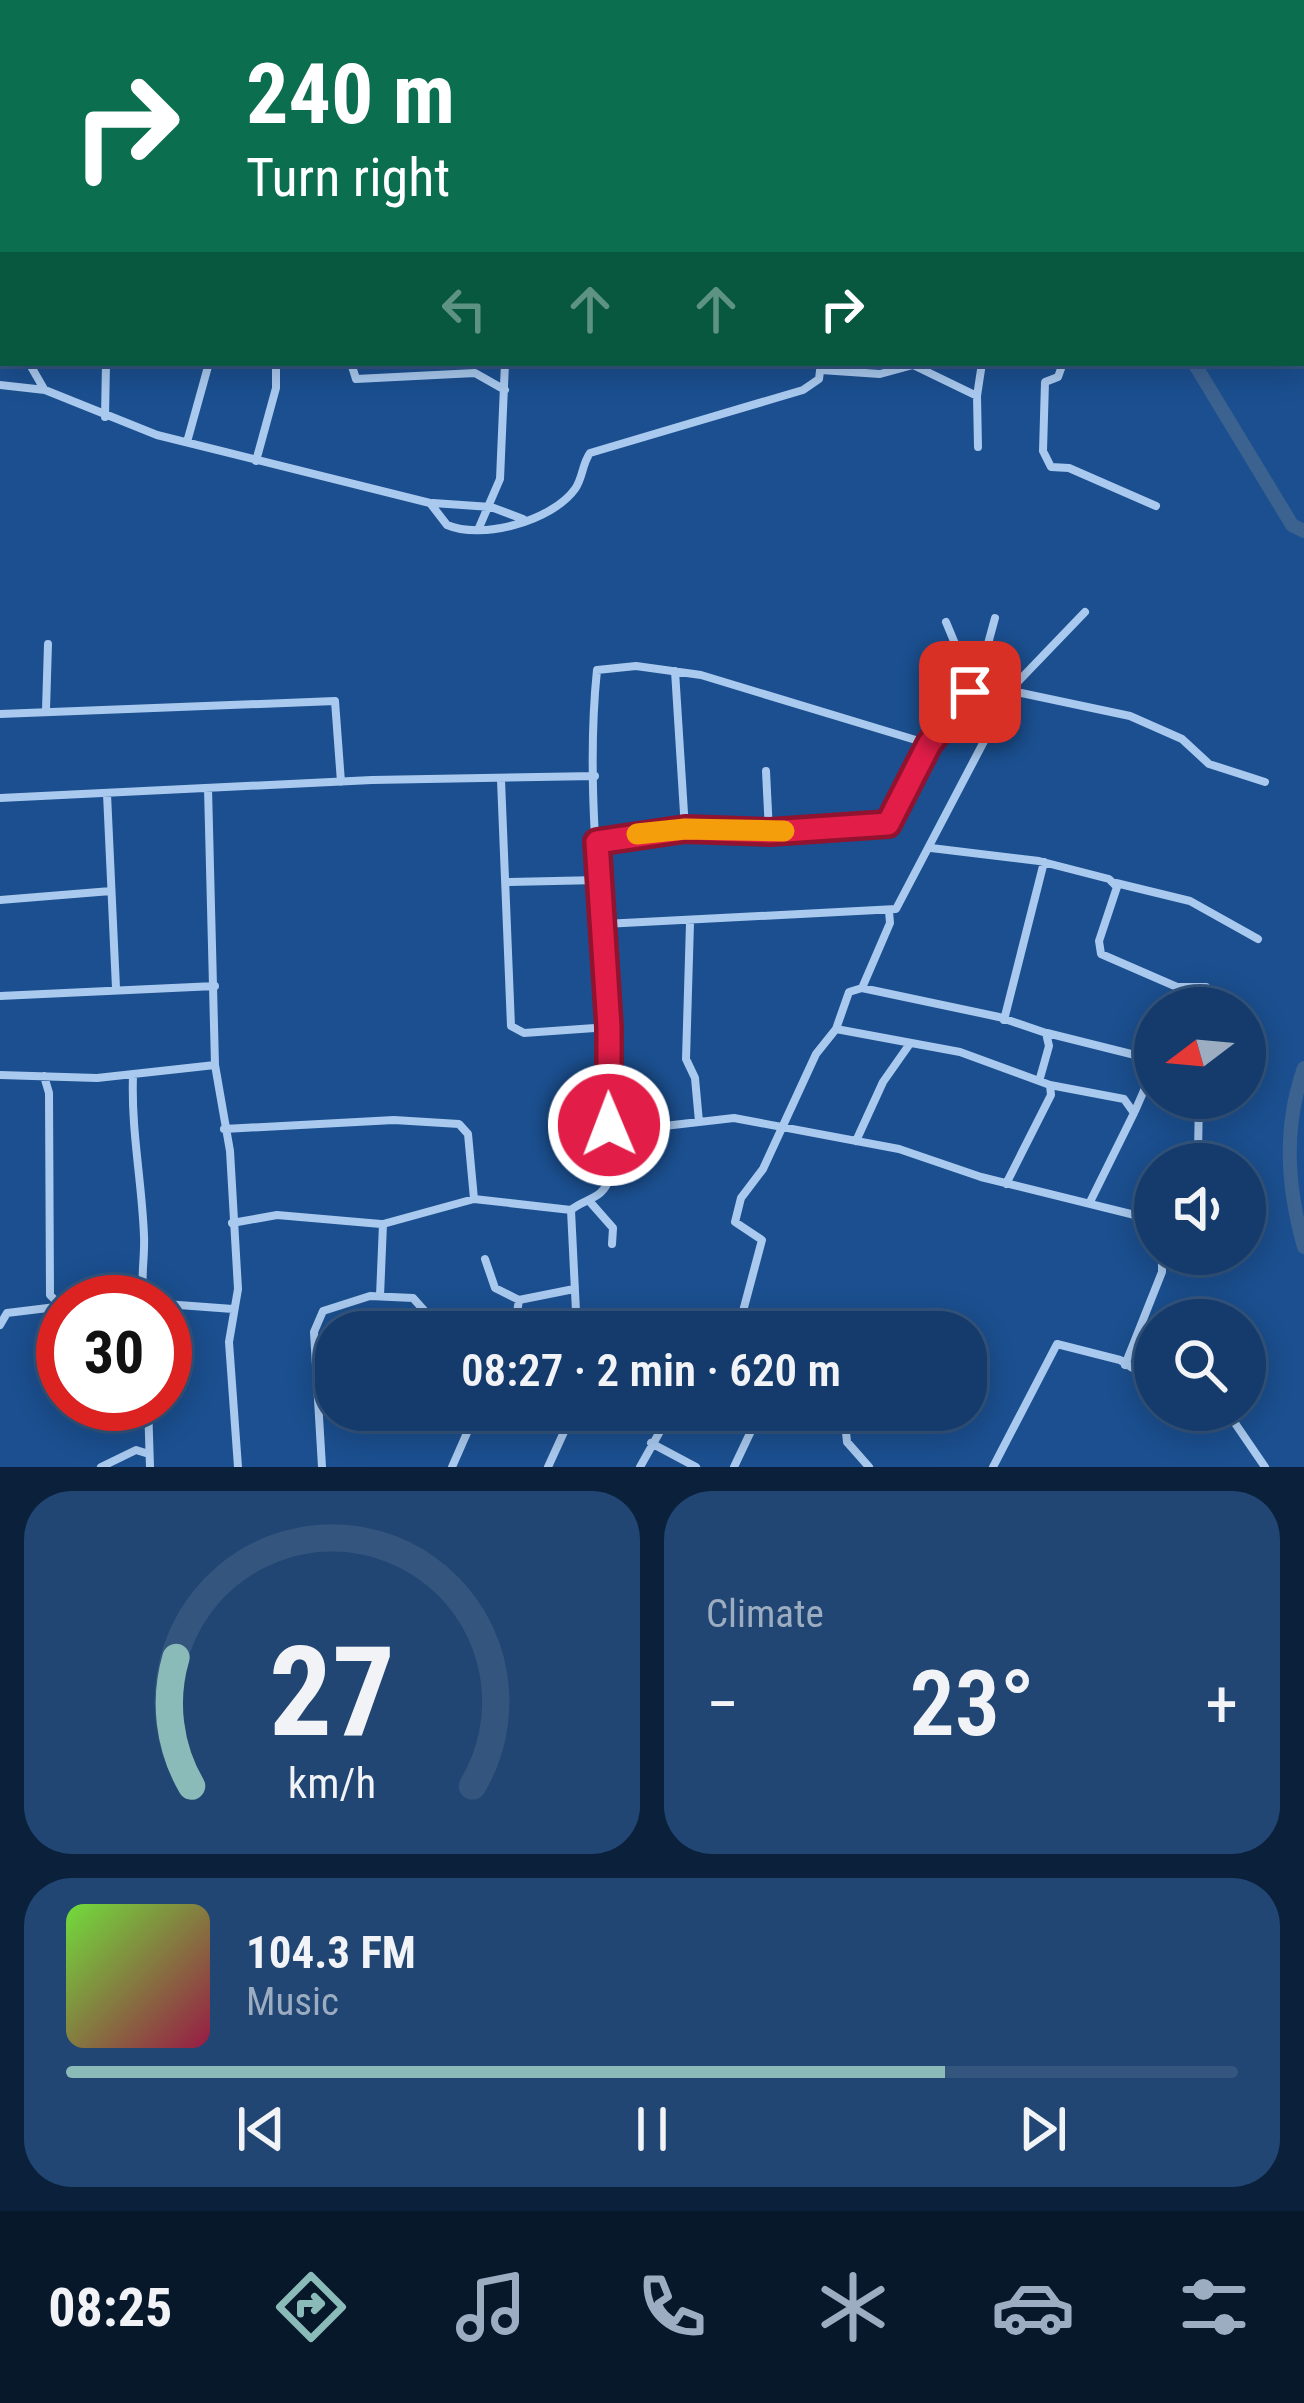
<!DOCTYPE html>
<meta charset="utf-8">
<style>
:root{--surface:#143b6b;--page:#214673;--text:#f1f3f6;--muted:#9dadc1;--line:#33557e;--accent:#8bbbb9}
body{margin:0;font-family:"Roboto Condensed",sans-serif;background:var(--page);color:var(--text);height:100vh;display:flex;flex-direction:column;font-size:45px;white-space:nowrap}
*{box-sizing:border-box;margin:0}
p{font-size:39px;color:var(--muted)}
.icon{flex:none;width:66px;height:66px;fill:none;stroke:currentColor;stroke-width:2;stroke-linecap:round;stroke-linejoin:round}
.map{position:relative;height:1467px;overflow:hidden}
.sheet{display:flex;flex-direction:column;gap:24px;padding:24px;background:#0b203b;flex:1}
.sheet>*{flex:none}
.banner{position:absolute;left:0px;top:0px;width:1305px;height:366px;box-shadow:0 6px 30px #0003,0 0 0 3px var(--line);background:#0b6e4f;color:#fff;overflow:hidden}
.needle{width:78px;rotate:254deg}
.fabs{position:absolute;left:1134px;top:987px;display:grid;gap:24px}
.fabs a{display:grid;place-items:center;width:132px;height:132px;border-radius:50%;background:var(--surface);box-shadow:0 6px 30px #0003,0 0 0 3px var(--line);font-size:60px}
.speed{position:absolute;left:36px;top:1275px;display:flex;gap:24px;font-size:60px;font-weight:700;text-align:center}
.speed>*{display:grid;place-content:center;width:156px;height:156px;border-radius:50%;background:var(--surface);box-shadow:0 6px 30px #0003,0 0 0 3px var(--line);line-height:1}
.speed .limit{border:18px solid #d22;background:#fff;color:#111}
.pin{position:absolute;display:grid;place-items:center;width:102px;height:102px;color:#fff;margin:-51px;border-radius:24px;box-shadow:0 6px 18px #0006}
.me{position:absolute;width:132px;margin:-66px;rotate:359deg;stroke-linejoin:round;filter:drop-shadow(0 0 9px #0008)}
.turn{display:flex;align-items:center;gap:42px;height:252px;padding:0 48px;font-size:54px}
.turn .icon{width:156px;height:156px;stroke-width:2.5}
.turn b{display:block;font-size:84px;line-height:102px}
.lanes{display:flex;align-items:center;height:114px;padding:0 48px;background:#0003;justify-content:center;gap:60px;direction:ltr}
.lanes .off{opacity:.35}
.big{font-size:90px;font-weight:600;line-height:1.1}
.sheet .tile{flex:1;display:flex;flex-direction:column;justify-content:center;gap:18px;min-width:0;padding:0 42px;border-radius:48px;background:var(--page)}
.sheet .dial{align-items:center;gap:0}
.dial svg{height:312px;overflow:visible;fill:none;stroke:var(--line);stroke-width:7;stroke-linecap:round;text-anchor:middle}
.dial text{fill:var(--text);stroke:none}
.song{display:flex;align-items:center;gap:36px}
.cover{width:144px;height:144px;border-radius:18px;background:linear-gradient(135deg,hsl(100 70% 55%),hsl(340 70% 35%))}
.played{height:12px;border-radius:6px;background:linear-gradient(90deg,var(--accent) 75%,var(--line) 75%)}
.keys{display:flex;justify-content:space-around;direction:ltr}
.heat{display:flex;justify-content:space-between;align-items:center;font-size:66px;direction:ltr}
.sheet .tiles{flex:1;display:grid;gap:24px;grid-template-columns:1fr 1fr}
.tile:last-child{grid-column:span 2}
.trip{position:absolute;left:315px;top:1311px;width:672px;height:120px;border-radius:48px;background:var(--surface);box-shadow:0 6px 30px #0003,0 0 0 3px var(--line);font-weight:600;line-height:120px;text-align:center}
.tab-bar{display:flex;height:192px;justify-content:space-around;align-items:center;background:#08182b;color:var(--muted)}
.tab-bar .icon{width:84px;height:84px}
.tab-bar .current{color:var(--accent)}
.tab-bar b{font-size:54px;color:var(--text)}
.map>svg:first-child{display:block}
.lines{fill:none;stroke-linecap:round;stroke-linejoin:round}
.river{stroke:#3c6290;stroke-width:14}
.minor{stroke:#a9c9ee;stroke-width:8}
.route-casing{stroke:#92132f;stroke-width:30}
.route{stroke:#e11d48;stroke-width:21}
.slow{stroke:#f59e0b;stroke-width:21}
</style>
<div class="map">
<svg width="1304" height="1467" viewBox="0 0 1304 1467">
<rect width="100%" height="100%" fill="#1b4f8f"/>
<g class="lines">
<path class="river" d="M 927,0 L 928,3
M 1194,363 L 1292,525 L 1304,531
M 1304,1068 C 1283,1128 1287,1186 1304,1247"/>
<path class="minor" d="M 190,0 L 198,3
M 389,0 L 389,3
M 474,0 L 485,3
M 19,3 L 20,0
M 79,3 L 80,0
M 307,3 L 307,0
M 420,3 L 421,0
M 500,3 L 501,0
M 0,27 L 3,27
M 1302,99 L 1304,96
M 1302,268 L 1304,265
M 29,363 L 44,389
M 351,363 L 356,379 L 475,373 L 505,390
M 1063,363 L 1058,377 L 1045,382 L 1043,451 L 1051,467 L 1069,468 L 1156,506
M 821,370 L 880,374 L 913,365 L 977,396 L 978,447
M 0,385 L 45,390 L 157,435 L 430,503 L 447,525 C 482,540 552,521 575,489 C 583,478 582,464 590,453 L 803,390 L 819,379 L 821,363
M 977,396 L 982,363
M 105,417 L 106,363
M 187,442 L 209,363
M 256,461 L 276,388 L 276,363
M 433,503 L 491,507 L 523,519
M 478,530 L 500,479 L 505,363
M 946,622 L 973,687
M 675,671 L 685,829
M 977,684 L 995,618
M 46,710 L 48,644
M 0,714 L 335,701 L 341,782
M 766,771 L 769,832
M 501,780 L 511,1026 L 524,1033 L 609,1027
M 208,788 L 215,1065 L 230,1151 L 238,1289 L 229,1342 L 238,1467
M 107,794 L 116,988
M 0,798 L 372,780 L 595,776
M 597,842 L 685,829 L 769,832 L 888,824 L 929,744 L 979,684 L 1130,716 L 1182,739 L 1209,764 L 1265,782
M 931,848 L 1039,861 L 1109,879 L 1117,887 L 1099,941 L 1101,954 L 1177,987 L 1206,987
M 509,882 L 599,880
M 1116,883 L 1190,901 L 1258,939
M 0,900 L 111,891
M 690,923 L 686,1059 L 695,1078 L 699,1122
M 604,924 L 896,909 L 1012,688 L 1085,612
M 862,988 L 890,923 L 889,911
M 0,996 L 215,986
M 1004,1020 L 1044,862
M 836,1029 L 849,992 L 862,988 L 999,1017 L 1046,1033 L 1049,1046 L 1040,1078
M 1047,1033 L 1155,1060
M 0,1075 L 97,1078 L 215,1065
M 44,1076 L 49,1093 L 50,1295 L 63,1308
M 133,1076 C 131,1131 142,1182 144,1236 C 145,1259 140,1279 144,1302
M 1050,1085 L 1124,1099 L 1134,1113 L 1090,1202
M 1135,1111 L 1155,1065
M 224,1129 L 394,1120 L 459,1124 L 468,1134 L 474,1199
M 612,1141 L 638,1129 L 734,1118 L 899,1149 L 981,1177 L 1155,1220
M 856,1141 L 883,1082 L 909,1045
M 1191,1164 L 1198,1153 L 1199,1098
M 591,1203 L 613,1228 L 612,1244
M 232,1223 L 277,1215 L 381,1224
M 485,1259 L 495,1288 L 519,1300 L 574,1289
M 380,1296 L 383,1224 L 474,1199 L 571,1210
M 165,1304 L 233,1309
M 0,1325 L 7,1313 L 56,1307
M 515,1325 L 519,1300
M 577,1332 L 571,1210 C 585,1198 604,1200 610,1176 C 617,1151 606,1129 607,1104 C 611,960 582,813 597,670 L 636,666 L 701,675 L 929,744
M 723,1332 L 742,1315 L 762,1240 L 735,1222 L 741,1198 L 763,1169 L 816,1054 L 836,1029 L 960,1052 L 1050,1085 L 1051,1095 L 1006,1184
M 1125,1365 L 1162,1272 L 1162,1254
M 318,1380 L 336,1382
M 148,1404 L 150,1467
M 1226,1410 L 1265,1467
M 844,1412 L 847,1442 L 869,1467
M 362,1417 L 362,1410
M 651,1443 L 696,1467
M 101,1467 L 136,1450 L 149,1454
M 322,1467 L 314,1332 L 323,1311 L 370,1296 L 413,1298 L 430,1317 L 447,1324
M 452,1467 L 477,1410
M 548,1467 L 574,1410
M 640,1467 L 672,1410
M 734,1467 L 761,1410
M 993,1467 L 1057,1344 L 1120,1360 L 1155,1382"/>
</g>
<g class="lines">
<g class="route-casing">
<path id="route" d="M 609,1125 L 609,1027 L 597,842 L 685,829 L 770,832 L 888,824 L 929,744 L 970,692"/>
</g>
<use href="#route" class="route"/>
<path class="slow" d="M 637,834 L 685,829 L 784,831"/>
</g>
</svg>
<div class="fabs">
<a><svg class="needle" viewBox="-14 -14 28 28"><path d="M0-13l5 13h-10z" fill="#e53935"/><path d="M0 13l5-13h-10z" fill="#9dadc1"/></svg></a>
<a><svg class="icon" aria-label="sound" viewBox="0 0 24 24"><path d="M4 9h4l5-4v14l-5-4H4zM17 9q2 3 0 6"/></svg></a>
<a><svg class="icon" aria-label="search" viewBox="0 0 24 24"><circle cx="10" cy="10" r="6"/><path d="M15 15l6 6"/></svg></a>
</div>
<div class="speed"><div class="limit">30</div></div>
<div class="pin" style="left:970px;top:692px;background:#d93025"><svg class="icon" aria-label="arrive" viewBox="0 0 24 24"><path d="M6 21V4h12l-3 4 3 4H6"/></svg></div>
<svg class="me" style="left:609px;top:1125px" viewBox="-20 -20 40 40"><circle r="17" fill="#e11d48" stroke="#fff" stroke-width="3"/><path d="M0-11L8 9 0 5-8 9z" fill="#fff"/></svg>
<div class="trip">08:27 · 2 min · 620 m</div>
<div class="banner">
<div class="turn"><svg class="icon" aria-label="right" viewBox="0 0 24 24"><path d="M7 20v-9h11M14 6l5 5-5 5"/></svg><div><b>240 m</b>Turn right</div></div>
<div class="lanes"><svg class="icon off" aria-label="left" viewBox="0 0 24 24"><path d="M17 20v-9H6M10 6l-5 5 5 5"/></svg><svg class="icon off" aria-label="ahead" viewBox="0 0 24 24"><path d="M12 20V5M6 11l6-6 6 6"/></svg><svg class="icon off" aria-label="ahead" viewBox="0 0 24 24"><path d="M12 20V5M6 11l6-6 6 6"/></svg><svg class="icon" aria-label="right" viewBox="0 0 24 24"><path d="M7 20v-9h11M14 6l5 5-5 5"/></svg></div>
</div>
</div>
<section class="sheet">
<div class="tiles">
<div class="tile dial"><svg viewBox="0 0 100 80">
<path d="M14 69A42 42 0 1 1 86 69"/>
<path d="M14 69A42 42 0 0 1 10 36" stroke="#8bbbb9"/>
<text x="50" y="56" font-size="32" font-weight="700">27</text>
<text x="50" y="72" font-size="11">km/h</text>
</svg></div>
<div class="tile"><p>Climate</p>
<div class="heat"><a>−</a><b class="big">23°</b><a>+</a></div>
</div>
<div class="tile">
<div class="song"><i class="cover"></i><div><b>104.3 FM</b><p>Music</p></div></div>
<div class="played"></div>
<div class="keys"><svg class="icon" aria-label="previous" viewBox="0 0 24 24"><path d="M18 5L8 12l10 7zM5 5v14"/></svg><svg class="icon" aria-label="pause" viewBox="0 0 24 24"><path d="M8 5v14M16 5v14"/></svg><svg class="icon" aria-label="next" viewBox="0 0 24 24"><path d="M6 5l10 7-10 7zM19 5v14"/></svg></div>
</div>
</div>
</section>
<nav class="tab-bar">
<b>08:25</b>
<svg class="icon current" aria-label="directions" viewBox="0 0 24 24"><path d="M12 3l9 9-9 9-9-9zM9 14v-3h6M13 9l2 2-2 2"/></svg>
<svg class="icon" aria-label="music" viewBox="0 0 24 24"><path d="M9 18V5l10-2v13"/><circle cx="6" cy="18" r="3"/><circle cx="16" cy="16" r="3"/></svg>
<svg class="icon" aria-label="phone" viewBox="0 0 24 24"><path d="M5 4h4l2 5-3 2q2 4 5 5l2-3 5 2v4C11 20 4 13 5 4z"/></svg>
<svg class="icon" aria-label="climate" viewBox="0 0 24 24"><path d="M12 3v18M4 7l16 10M4 17L20 7"/></svg>
<svg class="icon" aria-label="car" viewBox="0 0 24 24"><path d="M5 17H2v-5l4-1 3-4h7l3 4 3 1v5h-3M9 17h6M6 11h13"/><circle cx="7" cy="17" r="2"/><circle cx="17" cy="17" r="2"/></svg>
<svg class="icon" aria-label="filters" viewBox="0 0 24 24"><path d="M4 7h16M4 17h16"/><circle cx="9" cy="7" r="2"/><circle cx="15" cy="17" r="2"/></svg>
</nav>
